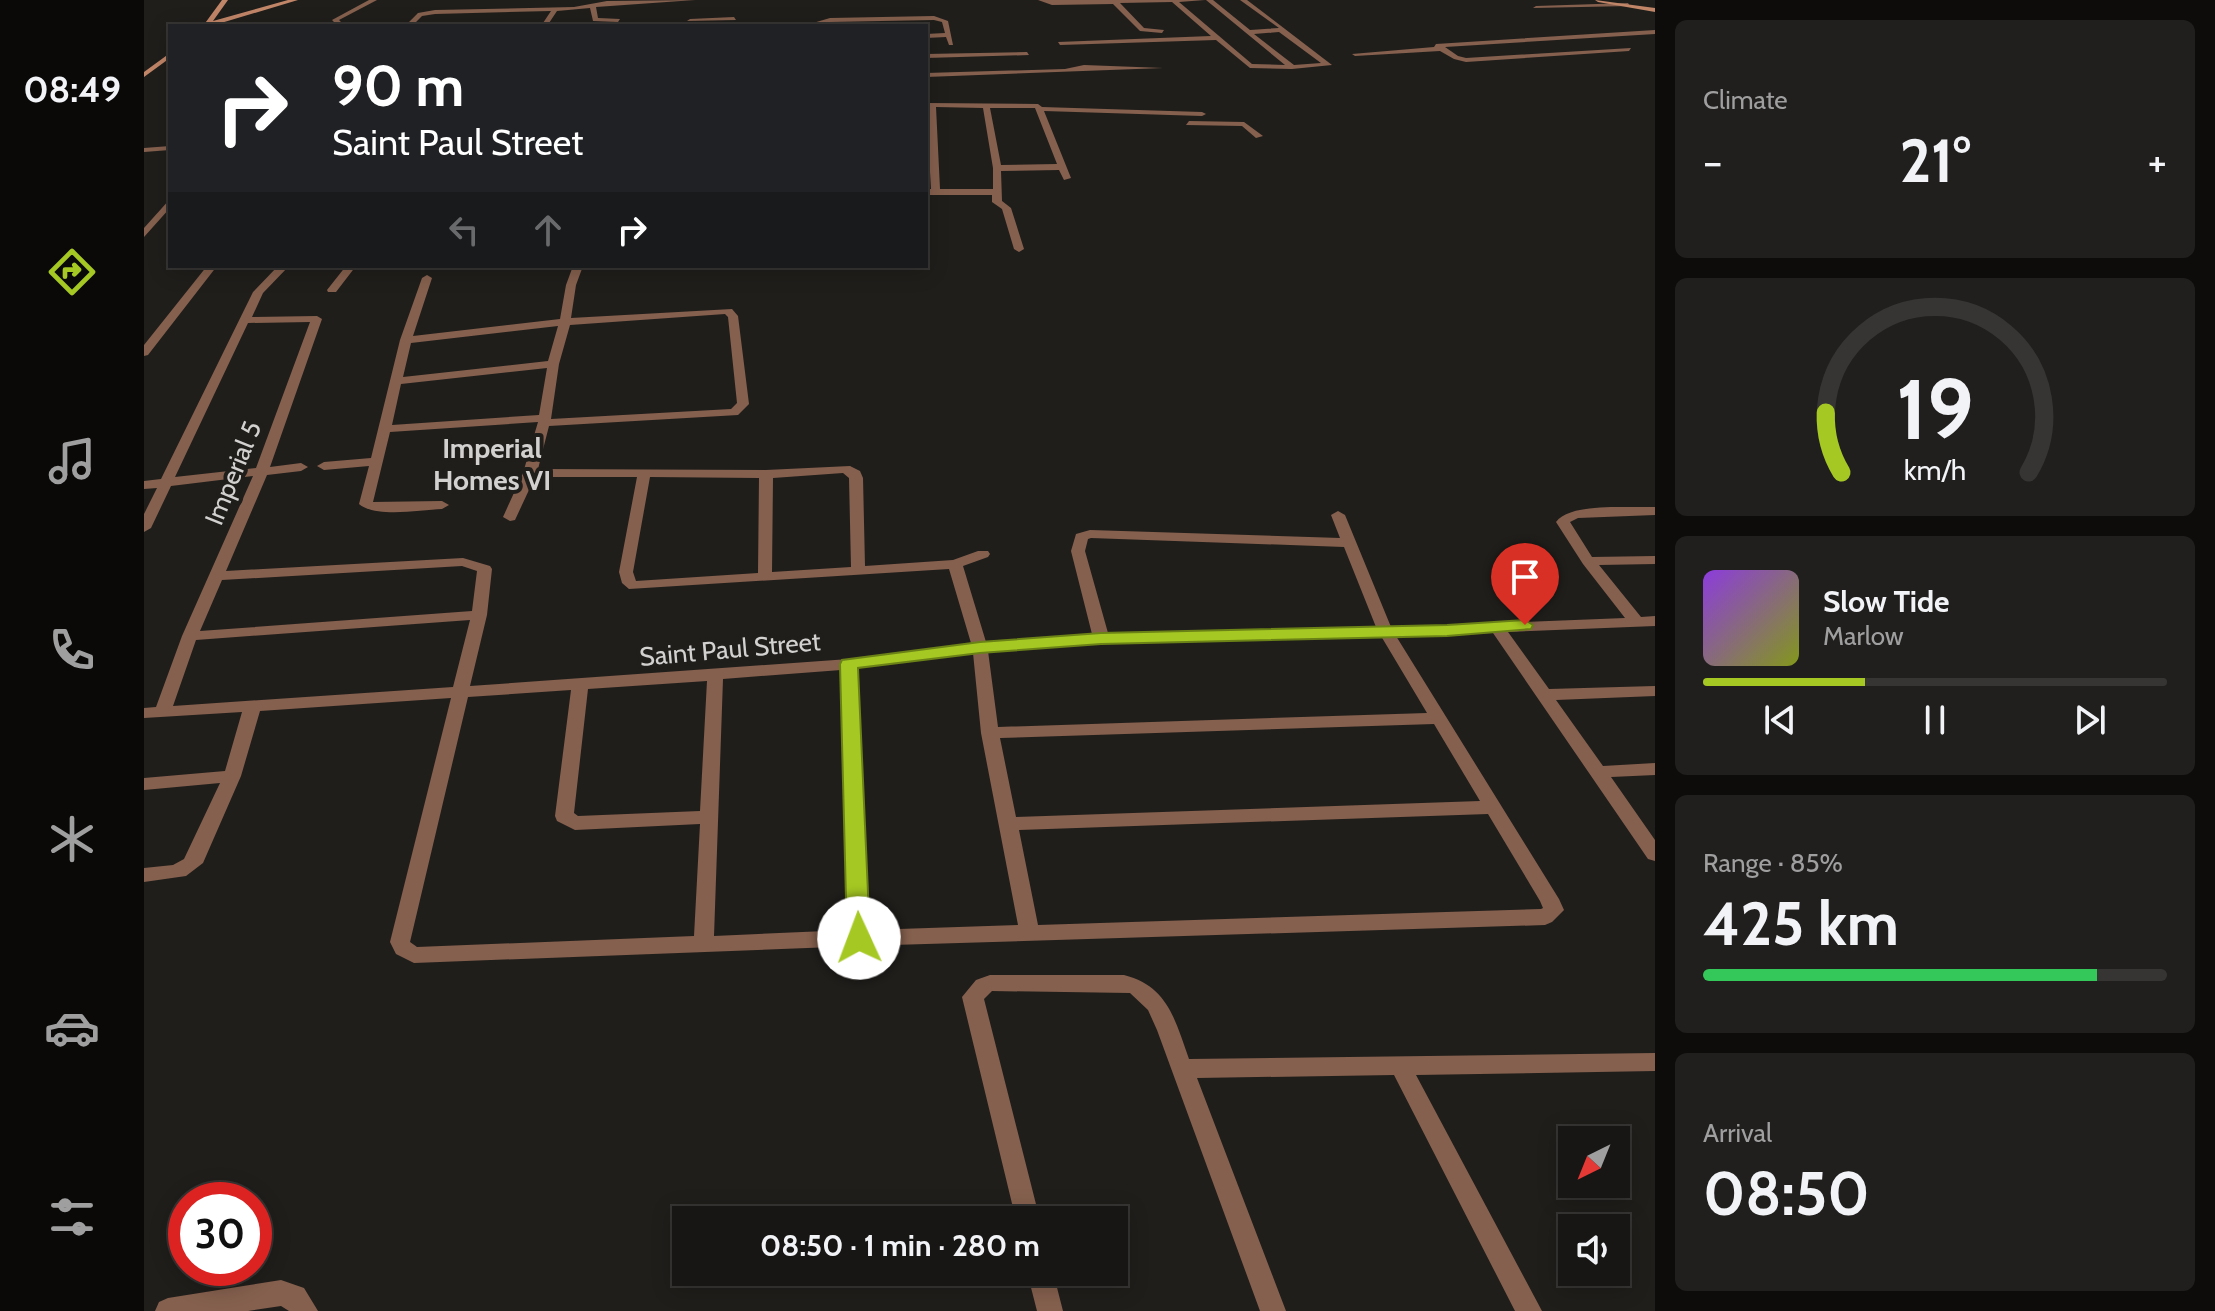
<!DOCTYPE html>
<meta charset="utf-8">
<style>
:root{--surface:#181614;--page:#211f1d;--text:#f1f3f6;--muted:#9f9fa0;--line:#363534;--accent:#a5c822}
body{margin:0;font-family:Cabin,sans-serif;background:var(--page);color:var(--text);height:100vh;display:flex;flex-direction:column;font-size:30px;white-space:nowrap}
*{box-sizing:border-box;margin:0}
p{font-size:26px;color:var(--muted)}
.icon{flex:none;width:44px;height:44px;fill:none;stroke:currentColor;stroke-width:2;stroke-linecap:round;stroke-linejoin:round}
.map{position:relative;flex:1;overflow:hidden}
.details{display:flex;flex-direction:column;gap:20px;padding:20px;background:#0d0c0b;width:560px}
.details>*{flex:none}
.hud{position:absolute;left:24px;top:24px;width:760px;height:244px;border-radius:0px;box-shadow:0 4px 20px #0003,0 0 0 2px var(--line);background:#202124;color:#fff;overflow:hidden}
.needle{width:52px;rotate:223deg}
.tools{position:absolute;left:1414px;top:1126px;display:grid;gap:16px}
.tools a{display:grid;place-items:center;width:72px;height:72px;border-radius:0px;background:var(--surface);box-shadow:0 4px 20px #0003,0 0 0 2px var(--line);font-size:40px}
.speed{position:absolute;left:24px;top:1182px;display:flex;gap:16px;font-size:40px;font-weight:700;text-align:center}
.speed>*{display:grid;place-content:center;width:104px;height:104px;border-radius:50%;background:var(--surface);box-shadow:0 4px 20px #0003,0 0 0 2px var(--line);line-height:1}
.speed .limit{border:12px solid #d22;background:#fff;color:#111}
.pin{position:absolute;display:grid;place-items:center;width:68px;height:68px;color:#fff;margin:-82px -34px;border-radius:50% 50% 50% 0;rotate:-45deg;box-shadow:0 0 8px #0007}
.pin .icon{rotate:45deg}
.me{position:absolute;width:88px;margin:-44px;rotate:358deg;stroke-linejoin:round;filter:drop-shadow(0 0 6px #0008)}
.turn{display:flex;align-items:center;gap:28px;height:168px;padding:0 32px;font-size:36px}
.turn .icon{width:104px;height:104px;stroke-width:2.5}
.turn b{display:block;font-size:56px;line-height:68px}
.lanes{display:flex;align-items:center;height:76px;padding:0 32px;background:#0003;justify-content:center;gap:40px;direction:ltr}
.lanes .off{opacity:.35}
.big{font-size:60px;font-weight:700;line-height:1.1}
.details .widget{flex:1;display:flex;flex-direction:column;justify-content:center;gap:12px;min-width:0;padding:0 28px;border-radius:12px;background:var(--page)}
.details .dial{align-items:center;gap:0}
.dial svg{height:208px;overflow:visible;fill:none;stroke:var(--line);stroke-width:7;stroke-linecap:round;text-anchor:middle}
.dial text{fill:var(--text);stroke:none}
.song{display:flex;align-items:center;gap:24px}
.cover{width:96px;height:96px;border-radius:12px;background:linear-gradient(135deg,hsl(270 70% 55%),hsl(70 70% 35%))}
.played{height:8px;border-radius:4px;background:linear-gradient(90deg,var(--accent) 35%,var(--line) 35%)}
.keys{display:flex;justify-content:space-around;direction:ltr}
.heat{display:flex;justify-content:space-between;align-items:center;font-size:44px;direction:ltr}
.charge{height:12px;border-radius:6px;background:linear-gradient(90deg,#34c759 85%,var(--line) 0)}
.trip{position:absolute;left:528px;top:1206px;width:456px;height:80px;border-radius:0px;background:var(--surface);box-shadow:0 4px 20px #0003,0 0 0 2px var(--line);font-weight:700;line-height:80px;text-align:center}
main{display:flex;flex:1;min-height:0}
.dock{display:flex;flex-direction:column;width:144px;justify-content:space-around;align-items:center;background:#0a0908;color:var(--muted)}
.dock .icon{width:56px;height:56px}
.dock .on{color:var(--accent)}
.dock b{font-size:36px;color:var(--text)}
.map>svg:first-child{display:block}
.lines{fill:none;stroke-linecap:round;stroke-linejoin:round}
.street{fill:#85604e;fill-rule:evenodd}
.secondary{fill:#c18568;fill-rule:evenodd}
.route{fill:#a5c822;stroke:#6b8216;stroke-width:2}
.labels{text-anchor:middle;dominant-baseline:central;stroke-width:8;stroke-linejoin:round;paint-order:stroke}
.street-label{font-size:26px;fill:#d3d1d0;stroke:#201e1b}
.neighbourhood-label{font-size:28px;font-weight:bold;fill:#d3d1d0;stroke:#201e1b}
</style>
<main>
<nav class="dock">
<b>08:49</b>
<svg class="icon on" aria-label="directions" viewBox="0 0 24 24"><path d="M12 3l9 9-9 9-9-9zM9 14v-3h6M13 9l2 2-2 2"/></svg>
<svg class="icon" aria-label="music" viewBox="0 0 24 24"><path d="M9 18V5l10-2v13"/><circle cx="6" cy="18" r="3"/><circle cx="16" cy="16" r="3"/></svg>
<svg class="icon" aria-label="phone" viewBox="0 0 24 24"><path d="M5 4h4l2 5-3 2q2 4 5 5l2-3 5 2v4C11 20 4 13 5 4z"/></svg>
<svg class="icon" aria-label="climate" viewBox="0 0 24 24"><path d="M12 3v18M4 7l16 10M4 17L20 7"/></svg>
<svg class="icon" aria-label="car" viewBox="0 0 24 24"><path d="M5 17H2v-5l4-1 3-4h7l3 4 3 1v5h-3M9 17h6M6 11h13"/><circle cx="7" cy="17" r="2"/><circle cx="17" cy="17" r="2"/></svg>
<svg class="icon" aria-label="filters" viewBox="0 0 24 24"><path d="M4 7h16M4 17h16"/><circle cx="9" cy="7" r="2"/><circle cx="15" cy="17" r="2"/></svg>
</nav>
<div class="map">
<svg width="1511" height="1311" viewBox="0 0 1511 1311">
<rect width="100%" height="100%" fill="#201e1b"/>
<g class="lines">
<path class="street" d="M 225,0 L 233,0 L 195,20 L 201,26 L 194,26 L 188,20 Z
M 551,0 L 452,7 L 454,18 L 476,19 L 474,22 L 449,21 L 446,8 L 413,11 L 403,26 L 397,26 L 407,11 L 291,14 L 278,16 L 272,22 L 301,26 L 264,23 L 274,13 L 291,10 L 430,7 L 463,1 Z
M 894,0 L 1061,0 L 1035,2 L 1108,64 L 1141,65 L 1062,0 L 1069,0 L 1106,30 L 1135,28 L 1096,0 L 1103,0 L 1188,65 L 1148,69 L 1106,68 L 1072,40 L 916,45 L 914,42 L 1067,36 L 1028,2 L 976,3 L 1000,28 L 1020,30 L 1018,33 L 996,31 L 969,4 L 908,5 ZM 1135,32 L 1177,63 L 1150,65 L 1110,34 Z
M 1484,3 L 1486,6 L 1389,8 L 1392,6 Z
M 790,16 L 804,21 L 809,45 L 805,45 L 802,37 L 782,38 L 782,34 L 801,33 L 798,22 L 790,20 L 686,22 L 670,26 L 669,23 L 686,18 Z
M 590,17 L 592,20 L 543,21 L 546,19 Z
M 1511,30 L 1511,34 L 1301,47 L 1314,56 L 1322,58 L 1487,48 L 1485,51 L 1322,62 L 1310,59 L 1296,51 L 1211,56 L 1208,54 L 1290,47 L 1292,44 Z
M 883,52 L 885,55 L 782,58 L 782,54 Z
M 940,65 L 1019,68 L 782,77 L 782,73 L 921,69 Z
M 782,103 L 894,104 L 898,107 L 1058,112 L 1062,114 L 1058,116 L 900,111 L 927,178 L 920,180 L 915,170 L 857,171 L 858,201 L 867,208 L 880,249 L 875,252 L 870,249 L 858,209 L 848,202 L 848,195 L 782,195 L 782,189 L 787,189 ZM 792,107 L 839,108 L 849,168 L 849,189 L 796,189 ZM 846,108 L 891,108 L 913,164 L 857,165 Z
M 1045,121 L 1100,122 L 1119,136 L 1112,138 L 1098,126 L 1042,125 Z
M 26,146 L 26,150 L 0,152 L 0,148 Z
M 26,199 L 26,208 L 0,237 L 0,228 Z
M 63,266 L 73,266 L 4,355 L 0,356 L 0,345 Z
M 134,266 L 145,266 L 119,293 L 108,317 L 173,316 L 178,319 L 126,467 L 157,463 L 164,467 L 157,471 L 123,475 L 82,571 L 319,558 L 346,566 L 348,569 L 343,615 L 326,686 L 705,659 L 827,643 L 805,569 L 485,589 L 478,583 L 475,572 L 493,477 L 391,477 L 371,520 L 366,521 L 359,517 L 379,473 L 394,422 L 246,432 L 229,502 L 298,501 L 305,505 L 298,509 C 276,510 231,518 215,504 L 225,466 L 180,470 L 173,466 L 180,462 L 227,458 L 256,340 L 278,278 L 283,275 L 288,278 L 269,336 L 416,319 L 422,285 L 429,266 L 439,266 L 432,285 L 427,318 L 588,309 L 594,316 L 605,404 L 594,415 L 405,426 L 394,469 L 622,470 L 706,466 L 716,471 L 719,478 L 721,566 L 809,560 L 834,551 L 844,551 L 846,554 L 844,557 L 819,566 L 842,642 L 948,634 L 927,551 L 932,534 L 946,530 L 1196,538 L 1187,515 L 1194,511 L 1201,515 L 1247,627 L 1481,618 L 1439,564 L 1412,522 C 1426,502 1487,508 1511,507 L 1511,515 L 1434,518 L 1426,522 L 1448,557 L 1511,556 L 1511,564 L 1455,565 L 1497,617 L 1511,616 L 1511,626 L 1364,632 L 1405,689 L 1511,686 L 1511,696 L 1412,700 L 1459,766 L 1511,763 L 1511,775 L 1467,777 L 1511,840 L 1511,861 L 1504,859 L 1349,633 L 1252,636 L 1415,899 L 1420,910 L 1408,922 L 1401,925 L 715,946 L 270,963 L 252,954 L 246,942 L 307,698 L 116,711 L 97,776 L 59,863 L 42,876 L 0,882 L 0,868 L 29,865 L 40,859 L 76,783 L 0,790 L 0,778 L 81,771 L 98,712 L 0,718 L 0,708 L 12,707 L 38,636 L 109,476 L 27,486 L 7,528 L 0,532 L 0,514 L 13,488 L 0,489 L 0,481 L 17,479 L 109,292 ZM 581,314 L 584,317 L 593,403 L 587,409 L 407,419 L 415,364 L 426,325 ZM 166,322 L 112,468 L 31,477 L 104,323 ZM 414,326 L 404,361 L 259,377 L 267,343 ZM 403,368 L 395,415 L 248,425 L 257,384 ZM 699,473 L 705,478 L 707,567 L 628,572 L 629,478 ZM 506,477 L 615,478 L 614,573 L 492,581 L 489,572 ZM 947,538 L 1200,547 L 1232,627 L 964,633 L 941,551 L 944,539 ZM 318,566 L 333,571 L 328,611 L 56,631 L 78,580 ZM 326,620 L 309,687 L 29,706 L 52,640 ZM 1237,636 L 1283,713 L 854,727 L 844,651 L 957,643 ZM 829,653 L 837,733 L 874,925 L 725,930 L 713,668 ZM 697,670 L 705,930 L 570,936 L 579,679 ZM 563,681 L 556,811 L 434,816 L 430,813 L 444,689 ZM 427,690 L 411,816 L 413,821 L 431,830 L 556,824 L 550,936 L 273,947 L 266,942 L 324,697 ZM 1290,724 L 1336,801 L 872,817 L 856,738 ZM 1344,814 L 1396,901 L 1399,908 L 1397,909 L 894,925 L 875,830 Z
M 202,266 L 212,266 L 192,292 L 184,292 L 183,290 Z
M 846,975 L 980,975 C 1024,986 1031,1020 1045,1059 L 1511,1053 L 1511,1071 L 1272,1075 L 1398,1311 L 1371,1311 L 1250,1075 L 1053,1078 L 1142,1311 L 1116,1311 L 1013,1030 L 1004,1010 L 986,993 L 848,991 L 840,999 L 896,1220 L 872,1220 L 818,997 L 832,980 Z
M 883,1272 L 909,1272 L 919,1311 L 893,1311 Z
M 137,1280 L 160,1288 L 174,1311 L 145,1311 L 137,1306 L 104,1311 L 11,1311 L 15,1302 L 24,1298 Z"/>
<path class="secondary" d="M 78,0 L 84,0 L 69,21 L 144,0 L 154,0 L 67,26 L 59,26 Z
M 1451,0 L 1511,8 L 1511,12 L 1454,2 Z
M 26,53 L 26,58 L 0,77 L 0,72 Z"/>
</g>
<path class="route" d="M 1381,620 L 1389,625 L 1387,629 L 1303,636 L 957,644 L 836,653 L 714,668 L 726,938 L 723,944 L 715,947 L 706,944 L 703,938 L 696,664 L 698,660 L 836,642 L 957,633 L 1303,625 Z"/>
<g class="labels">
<g class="street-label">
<text transform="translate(89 473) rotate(-68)">Imperial 5</text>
<text transform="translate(586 649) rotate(-5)">Saint Paul Street</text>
</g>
<g class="neighbourhood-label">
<text x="348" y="448">Imperial<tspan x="348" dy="32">Homes VI</tspan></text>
</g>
</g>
</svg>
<div class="tools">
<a><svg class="needle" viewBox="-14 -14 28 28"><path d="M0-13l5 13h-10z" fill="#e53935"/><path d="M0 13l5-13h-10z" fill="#9f9fa0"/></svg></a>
<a><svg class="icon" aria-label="sound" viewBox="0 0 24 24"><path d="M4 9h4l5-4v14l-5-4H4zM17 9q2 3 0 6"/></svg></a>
</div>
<div class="speed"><div class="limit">30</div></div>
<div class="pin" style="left:1381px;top:625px;background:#d93025"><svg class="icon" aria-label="arrive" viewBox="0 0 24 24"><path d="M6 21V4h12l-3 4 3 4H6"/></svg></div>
<svg class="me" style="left:715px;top:938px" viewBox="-20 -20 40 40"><circle r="19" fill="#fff"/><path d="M0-13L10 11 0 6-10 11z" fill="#a5c822"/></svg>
<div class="trip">08:50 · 1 min · 280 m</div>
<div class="hud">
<div class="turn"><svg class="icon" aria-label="right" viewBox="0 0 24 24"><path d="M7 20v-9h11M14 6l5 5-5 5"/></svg><div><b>90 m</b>Saint Paul Street</div></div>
<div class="lanes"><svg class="icon off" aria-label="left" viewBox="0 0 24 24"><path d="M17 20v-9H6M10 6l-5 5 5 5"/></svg><svg class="icon off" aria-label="ahead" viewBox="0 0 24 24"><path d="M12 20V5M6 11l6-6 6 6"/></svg><svg class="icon" aria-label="right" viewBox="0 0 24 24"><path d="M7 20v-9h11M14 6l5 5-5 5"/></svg></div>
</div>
</div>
<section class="details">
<div class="widget"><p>Climate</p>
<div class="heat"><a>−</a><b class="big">21°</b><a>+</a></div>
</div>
<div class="widget dial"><svg viewBox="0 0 100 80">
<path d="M14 69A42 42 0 1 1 86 69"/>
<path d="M14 69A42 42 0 0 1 8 46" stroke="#a5c822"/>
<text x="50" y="56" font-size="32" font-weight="700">19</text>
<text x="50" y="72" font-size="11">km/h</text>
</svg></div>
<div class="widget">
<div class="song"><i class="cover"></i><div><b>Slow Tide</b><p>Marlow</p></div></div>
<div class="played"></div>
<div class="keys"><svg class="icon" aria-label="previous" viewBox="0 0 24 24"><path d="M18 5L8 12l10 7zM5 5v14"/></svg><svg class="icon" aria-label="pause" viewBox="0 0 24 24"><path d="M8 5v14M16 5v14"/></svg><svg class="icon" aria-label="next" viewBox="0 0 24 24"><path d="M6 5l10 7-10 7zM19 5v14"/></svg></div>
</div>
<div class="widget"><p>Range · 85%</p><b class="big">425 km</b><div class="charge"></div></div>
<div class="widget"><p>Arrival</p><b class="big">08:50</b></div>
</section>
</main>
